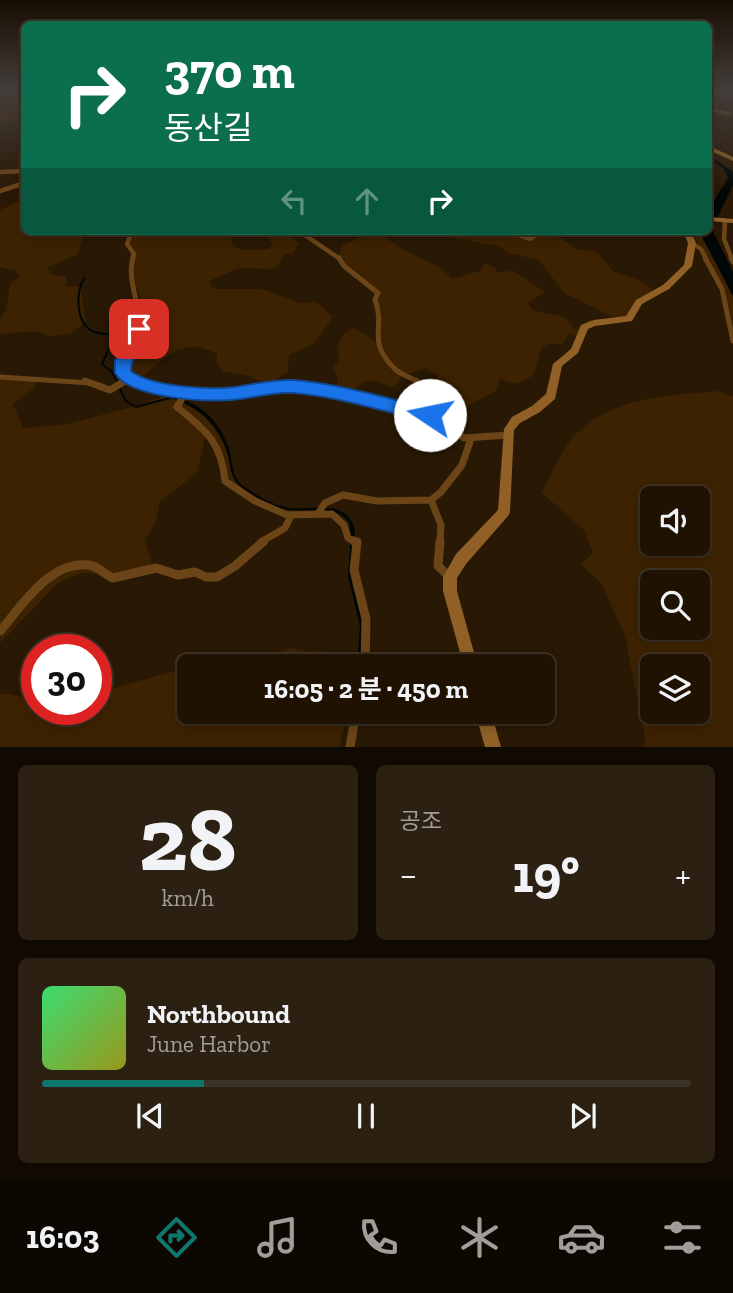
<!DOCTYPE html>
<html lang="ko">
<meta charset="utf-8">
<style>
:root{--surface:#1f1203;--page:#2c2012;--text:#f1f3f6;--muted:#a19e9a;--line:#3c3225;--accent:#0f766e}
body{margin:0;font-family:"Zilla Slab","Noto Sans KR",serif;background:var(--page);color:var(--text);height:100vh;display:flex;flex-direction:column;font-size:26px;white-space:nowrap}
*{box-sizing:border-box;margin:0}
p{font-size:23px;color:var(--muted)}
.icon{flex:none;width:38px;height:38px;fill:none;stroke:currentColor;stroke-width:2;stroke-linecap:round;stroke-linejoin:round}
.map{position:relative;height:747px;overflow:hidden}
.details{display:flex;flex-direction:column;gap:18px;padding:18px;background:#110a02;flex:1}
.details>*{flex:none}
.banner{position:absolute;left:21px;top:21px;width:691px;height:214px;border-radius:10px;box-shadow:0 4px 10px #0003,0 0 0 2px var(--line);background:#0b6e4f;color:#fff;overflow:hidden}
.fabs{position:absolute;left:640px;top:486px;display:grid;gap:14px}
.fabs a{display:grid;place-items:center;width:70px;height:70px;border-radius:10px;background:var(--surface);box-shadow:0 4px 10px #0003,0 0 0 2px var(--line);font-size:35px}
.speed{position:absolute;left:21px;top:634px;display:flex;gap:14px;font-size:35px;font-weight:700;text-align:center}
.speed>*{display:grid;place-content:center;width:91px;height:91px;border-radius:50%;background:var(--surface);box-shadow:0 4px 10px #0003,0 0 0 2px var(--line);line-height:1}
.speed .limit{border:10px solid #d22;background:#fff;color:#111}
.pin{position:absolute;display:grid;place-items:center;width:60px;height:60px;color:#fff;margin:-30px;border-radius:14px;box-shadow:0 4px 10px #0006}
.me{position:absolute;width:77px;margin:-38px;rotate:281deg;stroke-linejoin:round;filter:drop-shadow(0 0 5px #0008)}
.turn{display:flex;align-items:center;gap:24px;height:147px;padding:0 28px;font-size:32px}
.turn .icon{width:91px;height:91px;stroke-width:2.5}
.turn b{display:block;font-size:49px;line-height:60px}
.lanes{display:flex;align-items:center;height:66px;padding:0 28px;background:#0003;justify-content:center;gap:35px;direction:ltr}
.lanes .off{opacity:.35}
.big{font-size:52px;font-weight:700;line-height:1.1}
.details .widget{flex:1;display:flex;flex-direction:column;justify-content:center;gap:10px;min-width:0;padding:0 24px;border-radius:10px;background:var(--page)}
.details .dial{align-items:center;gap:0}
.dial b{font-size:91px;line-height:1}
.song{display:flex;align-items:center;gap:21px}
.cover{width:84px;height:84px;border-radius:10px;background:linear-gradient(135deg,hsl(140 70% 55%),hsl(60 70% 35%))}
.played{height:7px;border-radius:4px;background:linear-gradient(90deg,var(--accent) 25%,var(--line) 25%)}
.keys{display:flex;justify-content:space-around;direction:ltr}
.heat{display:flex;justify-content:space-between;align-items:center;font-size:38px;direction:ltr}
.details .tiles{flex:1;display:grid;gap:18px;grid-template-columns:1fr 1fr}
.widget:last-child{grid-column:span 2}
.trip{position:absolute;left:177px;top:654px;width:378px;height:70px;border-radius:10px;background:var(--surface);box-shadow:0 4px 10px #0003,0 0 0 2px var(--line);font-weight:700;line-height:70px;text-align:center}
.tabs{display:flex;height:112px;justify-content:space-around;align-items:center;background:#0c0701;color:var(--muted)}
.tabs .icon{width:49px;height:49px}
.tabs .on{color:var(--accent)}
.tabs b{font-size:32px;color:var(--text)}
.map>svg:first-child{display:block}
.green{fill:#3c2201;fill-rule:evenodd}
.water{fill:#000706}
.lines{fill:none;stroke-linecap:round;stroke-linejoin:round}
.stream{stroke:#000706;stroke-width:2}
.street-far4{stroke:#6b4518;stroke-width:3.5}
.street-far3{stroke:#6b4518;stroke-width:4.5}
.street-far2{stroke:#6b4518;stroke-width:5}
.street-far1{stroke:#6b4518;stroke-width:7}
.street{stroke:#6b4518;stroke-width:9}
.secondary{fill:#906026;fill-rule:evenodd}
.route{fill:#1a73e8;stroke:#114b97;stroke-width:2}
</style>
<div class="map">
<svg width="733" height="747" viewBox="0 0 733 747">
<rect width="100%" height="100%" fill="#291804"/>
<path class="green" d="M 24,89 L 24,120 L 0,123 L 0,92 Z
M 24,199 L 24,231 L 79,231 L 84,234 L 78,254 L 47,268 L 53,275 L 66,277 L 66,286 L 81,287 L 85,322 L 70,334 L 48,336 L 35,331 L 0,334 L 0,320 L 6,310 L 10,284 L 19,277 L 16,271 L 0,267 L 0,210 Z
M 133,231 L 229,231 L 233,246 L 245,250 L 269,249 L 273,244 L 265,233 C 279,228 288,234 299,243 L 293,253 L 283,255 L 278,266 L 272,269 L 239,268 L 209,281 L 210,286 L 216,289 L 262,289 L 300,303 L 316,302 L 333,317 L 314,344 L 289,355 L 288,372 C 261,388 271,383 245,375 C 238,373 229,373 222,372 L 217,362 L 217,354 C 182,335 166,358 139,379 L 127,374 L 126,371 C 126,357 136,353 139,341 C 141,332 141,318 141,308 C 141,285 126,278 136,255 L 129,243 Z
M 376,231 L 402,249 L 440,267 L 452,279 L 480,271 L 486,263 L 495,268 L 496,272 L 514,271 L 545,292 L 528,302 L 532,310 L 564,317 L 575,330 L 589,320 L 615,318 L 564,293 L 539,260 L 509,253 L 499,246 L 453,238 L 443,231 L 507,231 L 532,240 L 545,231 L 550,231 L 577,249 L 597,252 L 614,272 L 637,279 L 654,290 L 636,300 L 629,316 L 581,327 L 576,336 L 569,334 L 562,345 L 550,343 L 541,348 L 534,375 L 516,384 L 500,379 L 497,390 L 461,410 L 436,384 L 438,375 L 427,368 L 406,374 L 400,372 L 381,351 L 379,317 L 382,314 L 376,301 L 379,295 L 346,267 L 339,255 L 343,245 Z
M 692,231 L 699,231 L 733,296 L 733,337 L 727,304 Z
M 354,327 L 376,342 L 380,353 L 392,369 L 401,375 L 399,382 L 392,387 C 364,378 370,376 349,396 L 335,391 L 338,380 L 333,367 L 339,361 C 337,345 338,335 354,327 Z
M 0,379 L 38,380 L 34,388 L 13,404 L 23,428 L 68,424 L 143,404 L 164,396 L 180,397 L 176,404 L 209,436 L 205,438 L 197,473 L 160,501 L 155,523 L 145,540 L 152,565 L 111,574 L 96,565 L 54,575 L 0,628 Z
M 718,391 L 733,396 L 733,747 L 641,747 L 646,744 L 625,635 L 601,583 L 581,565 L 593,552 L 584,530 L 542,493 C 552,474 562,447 577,433 C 617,395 668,396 718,391 ZM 653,499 L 698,499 L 698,544 L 653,544 ZM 653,583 L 698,583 L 698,628 L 653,628 ZM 653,667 L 698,667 L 698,712 L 653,712 Z
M 181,402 L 201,412 L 213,426 L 225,446 L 236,482 L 242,488 L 282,508 L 315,509 L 296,513 L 283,511 L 233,483 L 226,476 L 224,457 L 212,434 L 180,408 Z
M 90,567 L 99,574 L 82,573 L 59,582 L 0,643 C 0,632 6,627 12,619 C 33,592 56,572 90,567 Z
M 291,648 L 308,652 L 322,651 L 341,667 L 190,667 L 219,657 L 247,662 Z
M 189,667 L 189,712 L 348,712 L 339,747 L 0,747 L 0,694 L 10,694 L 37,701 L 37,709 L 96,709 L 96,693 Z"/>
<path class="water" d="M 709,155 L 733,172 L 733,185 L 712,229 L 733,272 L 733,296 L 699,231 L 709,231 L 709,209 L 728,178 L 723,168 L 709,159 Z
M 170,398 C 197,398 220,422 228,446 C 233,459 231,477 242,485 C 254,494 271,504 285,507 C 305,512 337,499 351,520 C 360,534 351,556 351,572 C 350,587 359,599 361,613 C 364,631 361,649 361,667 L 357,667 L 360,626 L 348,576 L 351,536 L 349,522 C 333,503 309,513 288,510 C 274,508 251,495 240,486 C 231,479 230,466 228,456 C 221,427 199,406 170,398 Z"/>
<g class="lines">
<path class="stream" d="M 84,278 C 76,293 75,321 92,331 C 98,334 108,334 115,335 L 102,364 L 112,372 L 118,383
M 120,389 L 126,401 L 136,407 L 170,398"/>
<path class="street-far4" d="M 709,109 L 730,114"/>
<path class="street-far3" d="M 0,172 L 24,171
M 0,191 L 24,183
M 725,221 L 724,239 L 732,259
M 132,231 L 127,244 L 134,254 L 132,259
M 299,231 L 340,259
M 508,231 L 530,239 L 542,231
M 692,243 L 701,249 L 706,259"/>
<path class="street-far2" d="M 133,258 C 126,279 142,308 140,333 C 139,352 116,358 126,377 L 145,383
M 339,258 L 344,266 L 378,293 L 375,300 C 386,328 366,340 394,368 C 400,375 411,376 418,383
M 705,258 L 722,289 L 733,341
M 731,258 L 733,262
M 0,377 L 90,383
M 122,383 L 129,379"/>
<path class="street-far1" d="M 85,381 L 110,390 L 125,381
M 139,381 L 170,391 L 194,393 L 242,393 L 281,386 L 325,391 L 430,415 L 464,438 L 508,435
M 416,381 L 426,390 L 426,398 L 434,417
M 185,393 L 177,407 C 206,431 221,441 225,481 L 255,501 L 287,515 L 332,514 L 344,525 L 348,538 L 357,542
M 431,500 L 441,525 L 440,542
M 319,512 L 325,503 L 343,495 L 377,501 L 431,500 L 441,492 L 462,465 L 471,439
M 261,542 L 285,528 L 291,516"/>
<path class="street" d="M 354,541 L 357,542 L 354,570 L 366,619 L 365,667
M 440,541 L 438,566 L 450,577
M 0,631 C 22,606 50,560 89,565 C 98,566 105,575 113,578 L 156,568 L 178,575 L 195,572 L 206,577 L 217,577 L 235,566 L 264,541
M 350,747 L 356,712"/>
<path class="secondary" d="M 709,146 L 733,157 L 733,161 L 709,150 Z
M 709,217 L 733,219 L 733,223 L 709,221 Z
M 683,231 L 691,231 L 696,243 L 692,266 L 669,289 L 642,304 L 632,321 L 595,326 L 588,329 L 578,353 L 562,366 L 555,399 L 540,412 L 520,423 L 514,430 L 510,512 L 508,516 L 466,564 L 457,578 L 457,591 L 478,667 L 464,667 L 443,591 L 443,577 L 456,554 L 498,510 L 504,429 L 512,417 L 532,406 L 546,394 L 553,364 L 571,349 L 581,325 L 594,320 L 626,316 L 636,300 L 663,285 L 684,265 L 688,243 Z
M 475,712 L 491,712 L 501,747 L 485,747 Z"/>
</g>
<linearGradient id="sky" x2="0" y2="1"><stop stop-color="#170d02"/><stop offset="0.46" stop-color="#433d3a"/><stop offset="1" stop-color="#433d3a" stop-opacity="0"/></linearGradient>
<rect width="733" height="193" fill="url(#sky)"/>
<path class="route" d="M 139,324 L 146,329 C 145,348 131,354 131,371 C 151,387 210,390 235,387 C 255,384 274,379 294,380 C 340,384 385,398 430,408 L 436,410 L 439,415 L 436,420 L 430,422 C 386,412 340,397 294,393 C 272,391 253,399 231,400 C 205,402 129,398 115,373 L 115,360 L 131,340 L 134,325 Z"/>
</svg>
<div class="fabs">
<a><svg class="icon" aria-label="sound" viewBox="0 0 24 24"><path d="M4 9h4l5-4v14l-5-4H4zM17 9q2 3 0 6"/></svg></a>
<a><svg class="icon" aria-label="search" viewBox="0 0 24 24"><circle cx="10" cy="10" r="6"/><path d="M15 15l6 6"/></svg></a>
<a><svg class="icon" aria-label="layers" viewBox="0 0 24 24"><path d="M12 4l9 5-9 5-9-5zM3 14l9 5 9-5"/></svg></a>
</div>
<div class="speed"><div class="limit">30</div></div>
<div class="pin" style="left:139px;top:329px;background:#d93025"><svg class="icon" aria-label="arrive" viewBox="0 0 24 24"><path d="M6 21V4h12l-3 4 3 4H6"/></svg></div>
<svg class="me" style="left:430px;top:415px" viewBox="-20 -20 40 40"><circle r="19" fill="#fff"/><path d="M0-13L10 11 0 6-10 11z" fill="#1a73e8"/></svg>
<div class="trip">16:05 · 2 분 · 450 m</div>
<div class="banner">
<div class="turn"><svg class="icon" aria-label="right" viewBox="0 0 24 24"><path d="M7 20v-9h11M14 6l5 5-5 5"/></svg><div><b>370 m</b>동산길</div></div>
<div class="lanes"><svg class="icon off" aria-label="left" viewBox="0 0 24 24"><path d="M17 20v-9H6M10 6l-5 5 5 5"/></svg><svg class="icon off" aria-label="ahead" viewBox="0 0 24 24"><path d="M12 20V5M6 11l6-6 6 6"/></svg><svg class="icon" aria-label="right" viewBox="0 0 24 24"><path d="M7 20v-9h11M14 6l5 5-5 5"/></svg></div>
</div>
</div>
<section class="details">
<div class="tiles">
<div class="widget dial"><b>28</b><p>km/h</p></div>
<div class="widget"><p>공조</p>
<div class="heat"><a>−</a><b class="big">19°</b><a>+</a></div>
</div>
<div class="widget">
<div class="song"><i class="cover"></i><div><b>Northbound</b><p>June Harbor</p></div></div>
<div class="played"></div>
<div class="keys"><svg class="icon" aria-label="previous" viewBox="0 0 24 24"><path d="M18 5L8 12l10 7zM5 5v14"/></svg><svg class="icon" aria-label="pause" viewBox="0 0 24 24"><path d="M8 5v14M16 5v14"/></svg><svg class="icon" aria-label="next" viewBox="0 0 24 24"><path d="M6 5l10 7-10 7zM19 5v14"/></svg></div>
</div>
</div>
</section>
<nav class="tabs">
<b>16:03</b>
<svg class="icon on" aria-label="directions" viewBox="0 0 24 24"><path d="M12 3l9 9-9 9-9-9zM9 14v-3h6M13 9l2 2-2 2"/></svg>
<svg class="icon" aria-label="music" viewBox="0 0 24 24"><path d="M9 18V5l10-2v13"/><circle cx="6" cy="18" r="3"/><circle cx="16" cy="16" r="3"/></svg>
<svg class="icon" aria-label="phone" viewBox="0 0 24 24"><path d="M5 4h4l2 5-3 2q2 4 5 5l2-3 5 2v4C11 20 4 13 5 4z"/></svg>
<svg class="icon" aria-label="climate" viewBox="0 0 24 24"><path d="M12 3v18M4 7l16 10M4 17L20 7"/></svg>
<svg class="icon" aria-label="car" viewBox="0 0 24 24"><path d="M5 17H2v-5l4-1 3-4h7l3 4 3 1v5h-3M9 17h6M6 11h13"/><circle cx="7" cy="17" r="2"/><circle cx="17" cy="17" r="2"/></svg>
<svg class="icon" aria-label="filters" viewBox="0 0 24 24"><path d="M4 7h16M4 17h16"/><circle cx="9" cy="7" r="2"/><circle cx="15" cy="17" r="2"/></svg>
</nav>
